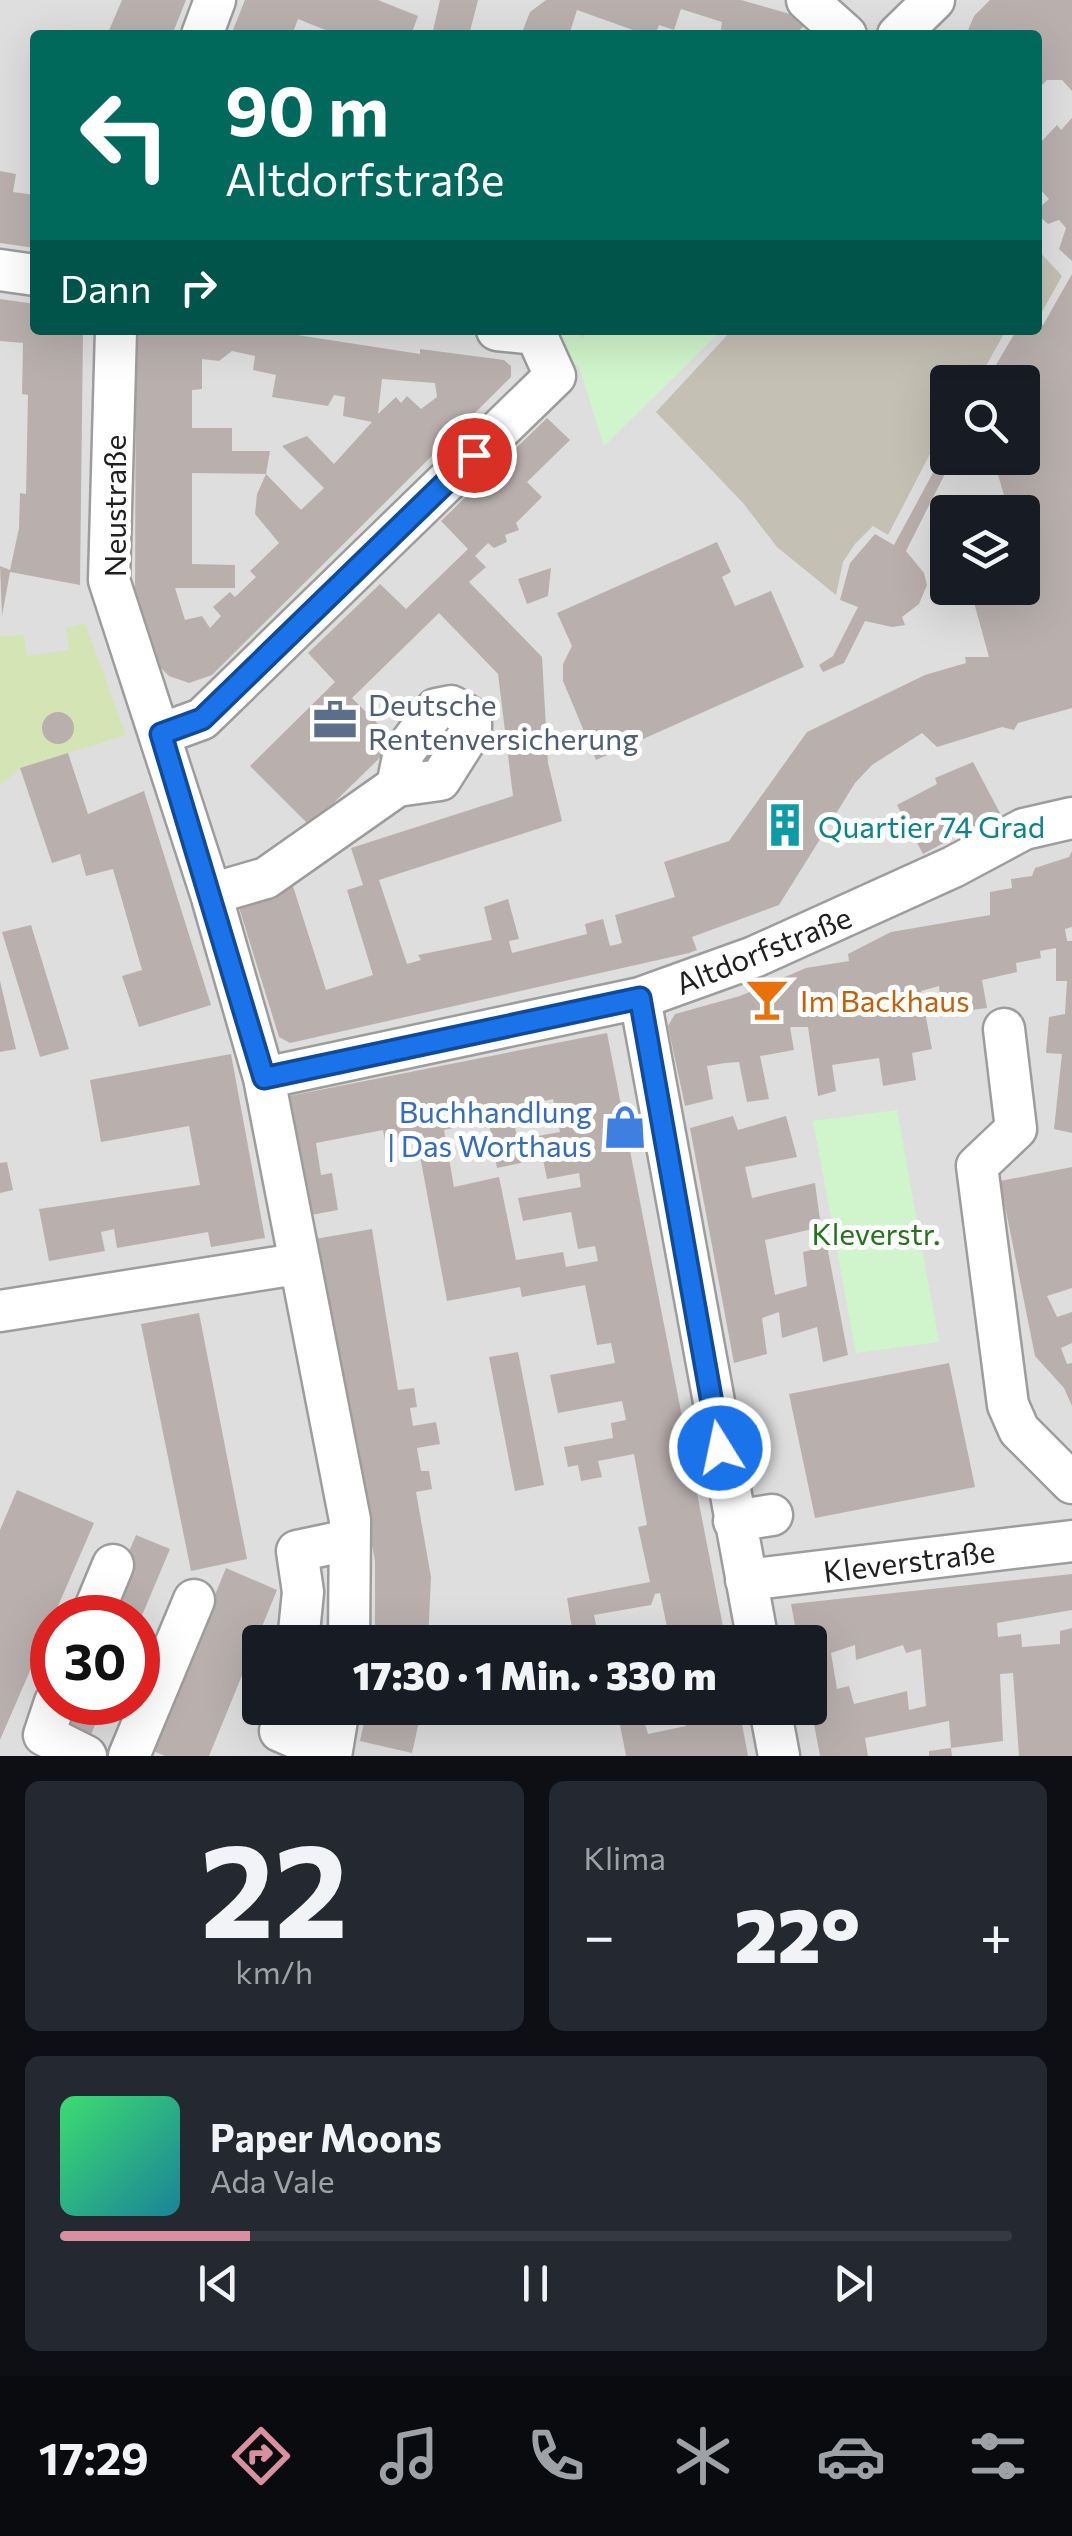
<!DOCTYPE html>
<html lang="de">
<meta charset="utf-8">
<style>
:root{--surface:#171b24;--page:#242831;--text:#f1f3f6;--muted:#9ea1a6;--line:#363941;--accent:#d890a1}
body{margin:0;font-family:Commissioner,sans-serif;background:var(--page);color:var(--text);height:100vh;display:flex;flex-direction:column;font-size:38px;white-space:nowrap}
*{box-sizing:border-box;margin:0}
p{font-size:32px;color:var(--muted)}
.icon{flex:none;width:55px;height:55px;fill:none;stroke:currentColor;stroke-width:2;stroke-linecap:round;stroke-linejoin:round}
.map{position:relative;height:1756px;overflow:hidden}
.sheet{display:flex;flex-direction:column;gap:25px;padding:25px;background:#0d0f14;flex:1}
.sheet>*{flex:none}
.hud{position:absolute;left:30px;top:30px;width:1012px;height:305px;border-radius:10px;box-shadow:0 10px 40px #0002;background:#00695c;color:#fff;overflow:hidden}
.buttons{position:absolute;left:930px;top:365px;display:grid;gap:20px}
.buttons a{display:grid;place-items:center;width:110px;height:110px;border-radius:10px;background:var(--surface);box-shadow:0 10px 40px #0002;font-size:50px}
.speed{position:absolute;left:30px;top:1595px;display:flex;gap:20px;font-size:50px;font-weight:700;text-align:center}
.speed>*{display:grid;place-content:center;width:130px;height:130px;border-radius:50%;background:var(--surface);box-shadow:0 10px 40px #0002;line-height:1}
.speed .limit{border:15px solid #d22;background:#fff;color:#111}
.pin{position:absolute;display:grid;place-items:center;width:85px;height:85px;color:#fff;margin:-42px;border:5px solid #fff;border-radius:50%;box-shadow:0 2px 10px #0007}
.me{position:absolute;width:110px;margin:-55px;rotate:350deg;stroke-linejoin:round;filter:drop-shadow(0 0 8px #0008)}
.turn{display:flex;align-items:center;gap:35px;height:210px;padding:0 30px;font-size:45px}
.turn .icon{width:130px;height:130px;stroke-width:2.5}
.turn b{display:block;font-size:70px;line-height:85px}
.then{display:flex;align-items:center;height:95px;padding:0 30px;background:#0003;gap:20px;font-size:38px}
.big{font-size:75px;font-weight:800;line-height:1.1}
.sheet .widget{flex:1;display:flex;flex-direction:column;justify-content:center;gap:15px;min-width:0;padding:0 35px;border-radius:15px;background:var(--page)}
.sheet .dial{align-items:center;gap:0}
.dial b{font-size:130px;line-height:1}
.song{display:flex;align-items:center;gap:30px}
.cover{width:120px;height:120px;border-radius:15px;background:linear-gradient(135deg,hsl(140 70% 55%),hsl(190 70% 35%))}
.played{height:10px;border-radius:5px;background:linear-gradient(90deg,var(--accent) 20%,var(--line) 20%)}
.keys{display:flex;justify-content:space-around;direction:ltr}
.heat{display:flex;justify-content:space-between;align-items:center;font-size:55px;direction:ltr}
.sheet .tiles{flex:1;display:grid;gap:25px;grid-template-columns:1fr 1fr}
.widget:last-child{grid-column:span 2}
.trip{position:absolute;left:242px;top:1625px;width:585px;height:100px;border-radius:10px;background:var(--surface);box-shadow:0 10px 40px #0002;font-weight:800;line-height:100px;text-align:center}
.dock{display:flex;height:160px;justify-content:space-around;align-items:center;background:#090b0e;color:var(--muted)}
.dock .icon{width:70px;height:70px}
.dock .current{color:var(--accent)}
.dock b{font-size:45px;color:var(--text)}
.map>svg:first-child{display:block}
.residential{fill:#dedede;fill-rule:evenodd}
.construction{fill:#c4c0b4}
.grass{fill:#d5e4b4}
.park{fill:#d0f4cb}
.building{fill:#b9b0ae;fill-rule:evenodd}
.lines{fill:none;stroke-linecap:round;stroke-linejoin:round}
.minor-casing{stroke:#9d9d9d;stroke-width:45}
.minor{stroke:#fff;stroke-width:40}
.route-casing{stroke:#114b97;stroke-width:25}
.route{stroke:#1a73e8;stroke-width:18}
.labels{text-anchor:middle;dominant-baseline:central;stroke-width:10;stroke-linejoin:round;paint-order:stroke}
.street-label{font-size:30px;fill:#202020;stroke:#fff}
.service-label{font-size:30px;fill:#4e5e75;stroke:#fff;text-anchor:start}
.culture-label{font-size:30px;fill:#0d838f;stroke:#fff;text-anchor:start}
.food-label{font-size:30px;fill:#c56008;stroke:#fff;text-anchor:start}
.shop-label{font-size:30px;fill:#366cbe;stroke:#fff;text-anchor:end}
.park-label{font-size:30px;fill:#247419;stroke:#fff}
</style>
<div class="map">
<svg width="1072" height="1756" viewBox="0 0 1072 1756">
<rect width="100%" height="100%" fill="#f0ece8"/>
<path class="residential" d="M 0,0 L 1072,0 L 1072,1756 L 0,1756 ZM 35,35 L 1038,35 L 1038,330 L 35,330 ZM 948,382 L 1022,382 L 1022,458 L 948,458 ZM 948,512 L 1022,512 L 1022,588 L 948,588 ZM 52,1618 L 138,1618 L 138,1702 L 52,1702 ZM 260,1642 L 810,1642 L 810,1708 L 260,1708 Z"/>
<path class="construction" d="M 1038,250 L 1062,276 L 1038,319 Z
M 732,330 L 1006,330 L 977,382 L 948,382 L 947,421 L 888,535 L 873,526 L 855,544 L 843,562 L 836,595 L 777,547 L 743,503 L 656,412 Z"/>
<path class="grass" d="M 85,623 L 126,735 L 21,768 L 0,785 L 0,636 L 24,635 L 27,656 L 69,650 L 66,628 Z"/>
<path class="park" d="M 559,330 L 573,330 L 582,338 L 590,330 L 722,330 L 604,446 L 579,366 L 571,364 Z
M 897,1110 L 939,1342 L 856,1353 L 813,1121 Z"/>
<path class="building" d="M 122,0 L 186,0 L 172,35 L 107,35 Z
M 245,0 L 378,0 L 418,16 L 411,35 L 338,35 L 298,19 L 292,35 L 231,35 Z
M 440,0 L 478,0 L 469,35 L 432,35 Z
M 546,0 L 741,0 L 797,16 L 803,27 L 794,35 L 720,35 L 722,22 L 681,9 L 674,30 L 659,25 L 655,35 L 647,35 L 577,10 L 569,35 L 521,35 L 530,12 Z
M 990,0 L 1072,0 L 1072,91 L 1062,80 L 1047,80 L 1038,89 L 1038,35 L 966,35 L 974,16 Z
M 1072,118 L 1072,261 L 1059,249 L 1066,228 L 1059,220 L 1048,224 L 1039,216 L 1039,208 L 1049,199 L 1038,187 L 1038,145 L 1057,125 L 1061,130 Z
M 0,171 L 16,174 L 13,192 L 35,195 L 35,248 L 0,243 Z
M 1072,274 L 1072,708 L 1018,723 L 1014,730 L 1002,727 L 937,747 L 922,733 L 872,765 L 855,783 L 779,905 L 692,937 L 697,950 L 689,953 L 290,1043 L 279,1037 L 237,901 L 292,883 L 326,990 L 373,975 L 347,890 L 363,885 L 351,848 L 513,796 L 498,674 L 439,613 L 352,698 L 396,742 L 310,826 L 250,766 L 335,682 L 308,653 L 380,584 L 406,609 L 468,549 L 441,521 L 547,418 L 570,440 L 527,482 L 542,497 L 516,523 L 519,530 L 505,535 L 507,542 L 494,548 L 488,543 L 475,556 L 486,567 L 469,582 L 542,657 L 548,763 L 562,821 L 379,880 L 407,964 L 421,960 L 418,955 L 492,940 L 484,907 L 508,899 L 519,939 L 509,941 L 512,953 L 587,934 L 585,924 L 603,919 L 610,946 L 622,943 L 615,915 L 675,897 L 664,862 L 729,841 L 807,732 L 925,675 L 966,663 L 965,657 L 989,657 L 970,588 L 1022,588 L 1022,512 L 1009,512 L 993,458 L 1022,458 L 1022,382 L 986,382 L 1016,331 L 1023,335 L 1043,325 Z
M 0,299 L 35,304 L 35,330 L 83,330 L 80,585 L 10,572 L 2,616 L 0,566 L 10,570 L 19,528 L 20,493 L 26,494 L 28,395 L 22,394 L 23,343 L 0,341 Z
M 136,330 L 265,330 L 420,354 L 420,349 L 504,360 L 511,366 L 511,377 L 212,675 L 189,683 L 169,676 L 161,668 L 135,589 ZM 232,351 L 255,356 L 253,370 L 276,375 L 272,397 L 328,406 L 334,395 L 345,397 L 343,416 L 372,422 L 334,464 L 307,436 L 282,446 L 324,488 L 301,510 L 266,474 L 257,494 L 255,514 L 279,543 L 250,571 L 256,577 L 235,597 L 230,592 L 213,607 L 221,616 L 210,628 L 202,616 L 185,620 L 175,588 L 235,588 L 235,565 L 192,564 L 192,473 L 266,474 L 270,451 L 232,451 L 232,428 L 192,428 L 192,390 L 202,389 L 202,359 L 219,361 ZM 382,379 L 435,383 L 437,397 L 421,409 L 407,396 L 401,403 L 396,397 L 378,414 Z
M 948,445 L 948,458 L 953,458 L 906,551 L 924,573 L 927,585 L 919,604 L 902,617 L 905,625 L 892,627 L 865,621 L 844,663 L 823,672 L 819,665 L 833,656 L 858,607 L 840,600 L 850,563 L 875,534 L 894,545 Z
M 717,542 L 731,572 L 722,577 L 735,606 L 771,591 L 804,667 L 596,760 L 563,681 L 563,664 L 572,646 L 557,613 Z
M 551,568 L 548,596 L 527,604 L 518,579 Z
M42 728a16 16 0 1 1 32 0a16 16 0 1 1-32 0Z
M 68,753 L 88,814 L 144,791 L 211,1005 L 139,1027 L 122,976 L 142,970 L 113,869 L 86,876 L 80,854 L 52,863 L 20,768 Z
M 973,762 L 1000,813 L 923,854 L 897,805 L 937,784 L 935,778 Z
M 1072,851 L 1072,927 L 1065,929 L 1067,941 L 1072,941 L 1072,1133 L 1054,1129 L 1062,1054 L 1046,1053 L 1049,1017 L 1065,1014 L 1067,981 L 1056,981 L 1056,948 L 1040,951 L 1041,958 L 1016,963 L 1017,972 L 982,980 L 987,1008 L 942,1014 L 939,986 L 921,991 L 932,1049 L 912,1053 L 916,1080 L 883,1086 L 879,1058 L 832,1065 L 836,1091 L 818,1096 L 808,1027 L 790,1027 L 794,1050 L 760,1056 L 769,1099 L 747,1102 L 739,1062 L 725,1063 L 707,1066 L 713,1099 L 685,1106 L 668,1026 L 675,1014 L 740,996 L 806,968 L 849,961 L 848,954 L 891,932 L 990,915 L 990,892 L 1012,888 L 1011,879 L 1032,876 L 1035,868 L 1069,857 Z
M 31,925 L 69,1049 L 40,1057 L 2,932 Z
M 0,981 L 16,1049 L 0,1052 Z
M 607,1033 L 721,1616 L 726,1642 L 670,1642 L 660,1593 L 655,1594 L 651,1605 L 594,1615 L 597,1630 L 573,1635 L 567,1598 L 650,1582 L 638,1527 L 647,1525 L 634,1454 L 598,1461 L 602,1477 L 581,1481 L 578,1465 L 568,1467 L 564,1447 L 613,1438 L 611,1423 L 626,1420 L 622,1401 L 558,1413 L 550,1375 L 615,1363 L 611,1343 L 597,1345 L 585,1285 L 522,1297 L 520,1287 L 447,1301 L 418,1145 L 424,1144 L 422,1133 L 385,1140 L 383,1130 L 316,1143 L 321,1175 L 332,1173 L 338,1210 L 311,1215 L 289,1096 ZM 553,1099 L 560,1132 L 538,1136 L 547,1179 L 579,1173 L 581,1187 L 518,1198 L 523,1221 L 571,1212 L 578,1249 L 595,1246 L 598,1261 L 566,1267 L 563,1252 L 516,1260 L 499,1177 L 454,1187 L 444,1130 L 462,1126 L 460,1118 L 487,1113 L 497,1168 L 521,1163 L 514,1120 L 506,1109 Z
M 231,1054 L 265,1238 L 211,1247 L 208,1232 L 117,1248 L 114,1229 L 101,1232 L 105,1251 L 49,1261 L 39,1209 L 200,1185 L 189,1126 L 101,1142 L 90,1080 Z
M 733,1116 L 738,1130 L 786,1116 L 797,1157 L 745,1167 L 752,1198 L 815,1183 L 821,1227 L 765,1240 L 775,1295 L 807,1286 L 803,1252 L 827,1246 L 848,1355 L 823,1362 L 817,1327 L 782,1338 L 779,1312 L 762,1318 L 767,1354 L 734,1363 L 690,1128 Z
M 7,1162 L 13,1190 L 0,1193 L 0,1163 Z
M 1072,1167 L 1072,1288 L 1047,1296 L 1057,1317 L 1072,1312 L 1072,1343 L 1061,1348 L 1067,1364 L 1072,1363 L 1072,1406 L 1064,1388 L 1035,1356 L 1000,1181 Z
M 372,1229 L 398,1390 L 414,1388 L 417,1407 L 410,1408 L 413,1426 L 436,1422 L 440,1444 L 417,1448 L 421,1471 L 429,1471 L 432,1489 L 416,1492 L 431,1577 L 428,1642 L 375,1642 L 375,1561 L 315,1239 Z
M 199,1313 L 247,1559 L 191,1571 L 141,1324 Z
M 518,1352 L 544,1485 L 515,1491 L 489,1357 Z
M 949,1363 L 975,1487 L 815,1518 L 789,1394 Z
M 17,1490 L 94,1523 L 0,1740 L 0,1530 Z
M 136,1535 L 170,1549 L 138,1625 L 138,1618 L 101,1618 Z
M 226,1568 L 277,1590 L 209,1756 L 165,1756 L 151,1750 Z
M 1072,1574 L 1072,1610 L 997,1623 L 998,1637 L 1021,1634 L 1022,1647 L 1060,1644 L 1060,1631 L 1072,1628 L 1072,1756 L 1019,1756 L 1013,1673 L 1000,1674 L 1003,1741 L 951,1748 L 949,1721 L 865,1738 L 868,1756 L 820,1756 L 810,1703 L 810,1642 L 798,1642 L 791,1604 ZM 855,1645 L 856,1660 L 903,1645 L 906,1653 L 921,1649 L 926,1706 L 909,1710 L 907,1691 L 854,1704 L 849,1686 L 837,1689 L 831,1653 Z
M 657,1634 L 666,1642 L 626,1642 L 626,1641 Z
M 65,1702 L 105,1702 L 89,1739 L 55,1724 Z
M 367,1708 L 422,1708 L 412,1753 L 360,1741 Z
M 683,1708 L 739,1708 L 748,1756 L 626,1756 L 620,1725 L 644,1720 L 648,1734 L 686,1726 Z
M 951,1748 L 952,1756 L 929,1756 L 929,1751 Z"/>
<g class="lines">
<g class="minor-casing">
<path id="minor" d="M 807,0 L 846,35
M 202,35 L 215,0
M 898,35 L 934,0
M 0,270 L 35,275
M 116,330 L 109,580 L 211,894 L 264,1078 L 350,1520 L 349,1642
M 497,330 L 536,334
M 161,734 L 202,719 L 555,376 L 536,334
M 211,894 L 266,878 L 397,786 L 404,752 L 436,709 L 451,706 L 471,718 L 471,731 L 440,780 L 397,786
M 640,998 L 758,1642
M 1004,1029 L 1016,1129 L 977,1166 L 1008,1405 L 1019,1430 L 1072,1483
M 264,1078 L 640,998 L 754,957 L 953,867 L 1024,829 L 1072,818
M 0,1311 L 297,1264
M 734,1521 L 772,1515
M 746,1580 L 1072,1541
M 91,1618 L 113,1565
M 298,1642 L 303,1592 L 297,1551 L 349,1540
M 55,1702 L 44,1735 L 86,1756
M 770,1708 L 779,1756
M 280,1731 L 331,1753
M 129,1756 L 194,1600
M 331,1756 L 339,1708"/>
</g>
<use href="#minor" class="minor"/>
</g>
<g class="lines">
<g class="route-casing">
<path id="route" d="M 474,455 L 202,719 L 161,734 L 264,1078 L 640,998 L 720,1448"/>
</g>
<use href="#route" class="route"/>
</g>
<defs>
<g id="office-bare" transform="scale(3.45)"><path d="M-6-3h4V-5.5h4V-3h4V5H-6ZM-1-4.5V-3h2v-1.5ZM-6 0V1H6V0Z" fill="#5c6f8a" stroke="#fff" stroke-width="2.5" paint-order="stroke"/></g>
<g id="building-bare" transform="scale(3.45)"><path d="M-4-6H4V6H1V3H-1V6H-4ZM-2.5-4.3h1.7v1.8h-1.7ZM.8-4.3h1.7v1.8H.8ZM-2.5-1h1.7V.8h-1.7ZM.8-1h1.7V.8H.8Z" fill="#0f9aa8" stroke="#fff" stroke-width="2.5" paint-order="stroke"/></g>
<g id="bar-bare" transform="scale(3.45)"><path d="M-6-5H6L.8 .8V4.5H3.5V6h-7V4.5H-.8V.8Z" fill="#e8710a" stroke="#fff" stroke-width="2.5" paint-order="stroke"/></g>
<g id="shop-bare" transform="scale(3.45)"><path d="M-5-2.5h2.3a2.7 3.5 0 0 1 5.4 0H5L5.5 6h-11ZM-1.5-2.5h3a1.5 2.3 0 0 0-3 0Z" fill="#3f7fe0" stroke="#fff" stroke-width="2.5" paint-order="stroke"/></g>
</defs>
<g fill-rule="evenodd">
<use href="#office-bare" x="335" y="720"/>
<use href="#building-bare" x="785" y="825"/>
<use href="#bar-bare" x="767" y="999"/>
<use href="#shop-bare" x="625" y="1127"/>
</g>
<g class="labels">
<g class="street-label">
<text transform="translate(113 506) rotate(-90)">Neustraße</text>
<text transform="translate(763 949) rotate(-22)">Altdorfstraße</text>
<text transform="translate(909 1560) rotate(-7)">Kleverstraße</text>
</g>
<g class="service-label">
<text x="368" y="703">Deutsche<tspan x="368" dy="34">Rentenversicherung</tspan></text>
</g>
<g class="culture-label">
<text x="818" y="825">Quartier 74 Grad</text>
</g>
<g class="food-label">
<text x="800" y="999">Im Backhaus</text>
</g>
<g class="shop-label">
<text x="592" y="1110">Buchhandlung<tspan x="592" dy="34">| Das Worthaus</tspan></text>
</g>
<g class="park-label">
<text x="876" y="1232">Kleverstr.</text>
</g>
</g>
</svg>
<div class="buttons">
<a><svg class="icon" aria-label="search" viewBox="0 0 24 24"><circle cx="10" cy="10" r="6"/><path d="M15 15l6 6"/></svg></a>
<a><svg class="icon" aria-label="layers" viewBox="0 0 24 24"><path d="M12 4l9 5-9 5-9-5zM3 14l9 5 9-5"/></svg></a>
</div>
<div class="speed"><div class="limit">30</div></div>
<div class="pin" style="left:474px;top:455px;background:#d93025"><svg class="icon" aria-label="arrive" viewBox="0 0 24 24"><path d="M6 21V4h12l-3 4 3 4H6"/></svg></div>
<svg class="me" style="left:720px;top:1448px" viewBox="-20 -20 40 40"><circle r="17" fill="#1a73e8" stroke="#fff" stroke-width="3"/><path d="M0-11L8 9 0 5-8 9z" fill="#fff"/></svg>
<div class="trip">17:30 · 1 Min. · 330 m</div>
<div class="hud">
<div class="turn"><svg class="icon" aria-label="left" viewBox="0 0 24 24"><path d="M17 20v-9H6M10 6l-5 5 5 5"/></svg><div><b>90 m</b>Altdorfstraße</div></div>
<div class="then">Dann<svg class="icon" aria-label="right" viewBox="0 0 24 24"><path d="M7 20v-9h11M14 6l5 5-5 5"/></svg></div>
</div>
</div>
<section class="sheet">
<div class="tiles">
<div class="widget dial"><b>22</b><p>km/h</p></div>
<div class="widget"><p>Klima</p>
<div class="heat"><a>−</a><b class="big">22°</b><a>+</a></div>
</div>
<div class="widget">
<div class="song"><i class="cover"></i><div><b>Paper Moons</b><p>Ada Vale</p></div></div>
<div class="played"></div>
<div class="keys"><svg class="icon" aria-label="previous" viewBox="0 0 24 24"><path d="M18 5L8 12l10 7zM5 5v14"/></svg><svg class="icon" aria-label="pause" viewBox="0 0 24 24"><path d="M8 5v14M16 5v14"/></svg><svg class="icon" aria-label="next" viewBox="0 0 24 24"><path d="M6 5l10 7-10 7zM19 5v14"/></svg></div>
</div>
</div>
</section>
<nav class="dock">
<b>17:29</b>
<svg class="icon current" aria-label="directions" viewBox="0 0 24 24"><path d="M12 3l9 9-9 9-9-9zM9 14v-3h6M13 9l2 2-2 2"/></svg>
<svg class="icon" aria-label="music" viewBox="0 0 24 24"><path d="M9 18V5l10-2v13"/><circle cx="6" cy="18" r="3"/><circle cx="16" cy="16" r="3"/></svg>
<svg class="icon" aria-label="phone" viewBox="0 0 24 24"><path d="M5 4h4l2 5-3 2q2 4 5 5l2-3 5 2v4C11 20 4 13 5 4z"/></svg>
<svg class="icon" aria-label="climate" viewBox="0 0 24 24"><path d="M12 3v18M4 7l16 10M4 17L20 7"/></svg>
<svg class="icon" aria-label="car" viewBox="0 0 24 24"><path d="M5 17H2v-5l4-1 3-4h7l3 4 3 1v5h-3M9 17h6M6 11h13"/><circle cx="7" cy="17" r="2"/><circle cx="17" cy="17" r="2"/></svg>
<svg class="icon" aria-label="filters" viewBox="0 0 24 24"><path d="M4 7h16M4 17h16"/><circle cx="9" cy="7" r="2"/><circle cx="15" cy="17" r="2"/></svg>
</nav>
